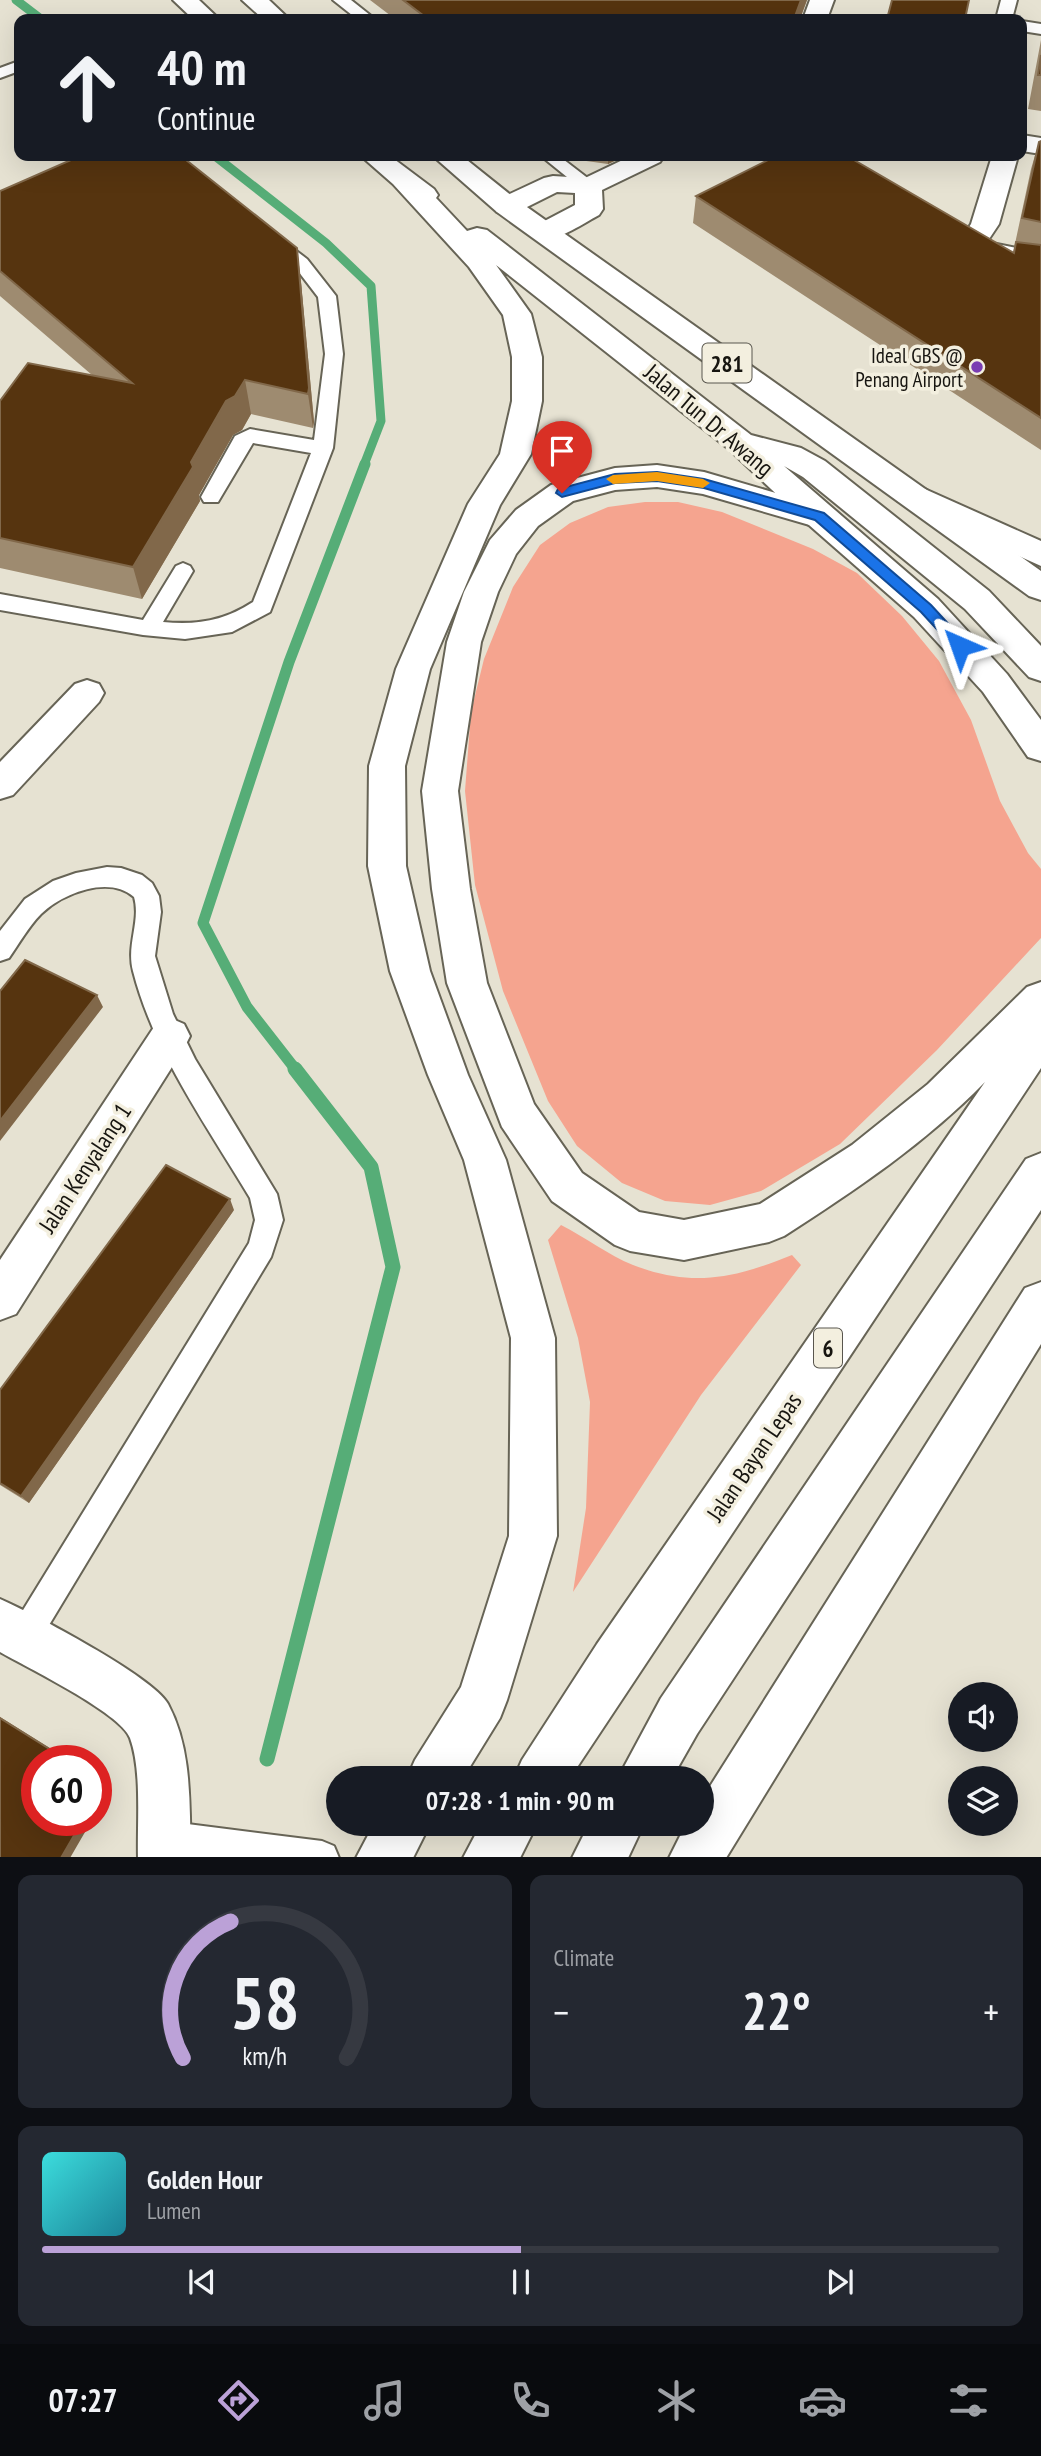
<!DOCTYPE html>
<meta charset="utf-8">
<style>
:root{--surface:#171b24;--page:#242831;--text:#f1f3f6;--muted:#9ea1a6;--line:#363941;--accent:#bba1d7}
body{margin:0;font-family:"PT Sans Narrow",sans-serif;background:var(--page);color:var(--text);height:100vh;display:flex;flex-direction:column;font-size:26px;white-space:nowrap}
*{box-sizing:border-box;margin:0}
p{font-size:23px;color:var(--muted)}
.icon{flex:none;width:38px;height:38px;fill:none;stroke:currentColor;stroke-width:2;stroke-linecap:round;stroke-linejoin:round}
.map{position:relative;height:1857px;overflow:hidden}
.side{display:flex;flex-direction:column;gap:18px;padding:18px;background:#0d0f14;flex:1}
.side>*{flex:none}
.top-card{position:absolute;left:14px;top:14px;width:1013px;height:147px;border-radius:14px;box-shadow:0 7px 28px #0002;background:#171b24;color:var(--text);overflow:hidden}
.tools{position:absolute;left:948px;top:1682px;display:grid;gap:14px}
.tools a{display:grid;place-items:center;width:70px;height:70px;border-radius:50%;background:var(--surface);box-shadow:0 7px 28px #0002;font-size:35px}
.speed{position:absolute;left:21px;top:1745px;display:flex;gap:14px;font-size:35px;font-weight:700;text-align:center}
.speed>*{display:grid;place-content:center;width:91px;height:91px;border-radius:50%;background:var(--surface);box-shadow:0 7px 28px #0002;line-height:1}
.speed .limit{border:10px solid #d22;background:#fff;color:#111}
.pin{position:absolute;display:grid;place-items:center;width:60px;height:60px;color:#fff;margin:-72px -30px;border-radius:50% 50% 50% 0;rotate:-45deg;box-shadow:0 0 7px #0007}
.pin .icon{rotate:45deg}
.me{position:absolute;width:77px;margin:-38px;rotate:317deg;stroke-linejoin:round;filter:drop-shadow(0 0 5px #0008)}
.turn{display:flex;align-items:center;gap:24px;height:147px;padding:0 28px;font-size:32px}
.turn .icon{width:91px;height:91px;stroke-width:2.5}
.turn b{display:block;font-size:49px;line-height:60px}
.big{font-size:52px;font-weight:600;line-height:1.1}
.side .tile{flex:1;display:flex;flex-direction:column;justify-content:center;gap:10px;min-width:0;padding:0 24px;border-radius:14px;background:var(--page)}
.side .dial{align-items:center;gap:0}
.dial svg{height:182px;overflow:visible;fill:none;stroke:var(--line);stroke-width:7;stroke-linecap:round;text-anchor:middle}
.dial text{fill:var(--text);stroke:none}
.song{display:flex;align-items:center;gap:21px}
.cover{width:84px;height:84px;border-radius:10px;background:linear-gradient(135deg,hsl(180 70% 55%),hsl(190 70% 35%))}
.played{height:7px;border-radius:4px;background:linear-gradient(90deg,var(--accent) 50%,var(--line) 50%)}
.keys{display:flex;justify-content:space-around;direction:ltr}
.heat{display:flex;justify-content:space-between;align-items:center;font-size:38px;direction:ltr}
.side .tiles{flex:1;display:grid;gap:18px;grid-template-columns:1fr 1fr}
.tile:last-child{grid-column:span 2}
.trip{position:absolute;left:326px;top:1766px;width:388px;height:70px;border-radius:35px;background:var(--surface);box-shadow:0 7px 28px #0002;font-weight:600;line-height:70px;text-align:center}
.tabs{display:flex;height:112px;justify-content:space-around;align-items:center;background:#090b0e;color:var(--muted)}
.tabs .icon{width:49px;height:49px}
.tabs .current{color:var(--accent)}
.tabs b{font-size:32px;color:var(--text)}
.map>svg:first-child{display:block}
.green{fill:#f5a48f}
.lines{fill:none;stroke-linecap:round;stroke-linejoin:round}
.stream-far2{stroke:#56ad77;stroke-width:9}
.stream-far1{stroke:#56ad77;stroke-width:11}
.stream{stroke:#56ad77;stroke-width:15}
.service-casing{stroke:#676456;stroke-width:4}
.minor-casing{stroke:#676456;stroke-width:4}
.primary-casing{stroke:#676456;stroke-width:4}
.trunk-casing{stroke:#676456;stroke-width:4}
.service{fill:#fff;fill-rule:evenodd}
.minor{fill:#fff;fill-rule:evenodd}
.primary{fill:#fff;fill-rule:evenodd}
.trunk{fill:#fff;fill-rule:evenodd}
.wall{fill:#9e8b70}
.shaded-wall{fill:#81684a}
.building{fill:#56340f;stroke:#81684a;stroke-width:2}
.route{fill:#1a73e8;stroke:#114b97;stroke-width:2}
.slow{fill:#f59e0b}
.poi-dot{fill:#7a3db2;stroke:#f3efdf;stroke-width:2.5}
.labels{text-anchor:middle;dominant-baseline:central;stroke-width:7;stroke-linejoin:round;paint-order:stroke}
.far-poi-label{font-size:21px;fill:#171510;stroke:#f3efdf;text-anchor:end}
.shield{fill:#f3efdf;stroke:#59564e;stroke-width:2}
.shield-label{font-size:23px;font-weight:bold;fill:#171510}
.street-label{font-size:24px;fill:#171510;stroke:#f3efdf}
</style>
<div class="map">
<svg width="1041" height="1858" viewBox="0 0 1041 1858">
<rect width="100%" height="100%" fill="#e6e2d2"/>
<path class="green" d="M 645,502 L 678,502 L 722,512 L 813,549 L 857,573 L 902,616 L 939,661 L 971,720 L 1000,801 L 1028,853 L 1041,869 L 1041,938 L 937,1050 L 840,1144 L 761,1191 L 710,1205 L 665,1201 L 622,1183 L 577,1146 L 548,1101 L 503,991 L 475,885 L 465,791 L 471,712 L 484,659 L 513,587 L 540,545 L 570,523 L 608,507 Z
M 561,1225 C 585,1237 608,1255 633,1265 C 692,1288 736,1278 792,1255 L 801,1265 L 701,1395 L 573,1592 L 586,1508 L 590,1402 L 578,1338 L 548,1240 Z"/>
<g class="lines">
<path class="stream-far2" d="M 16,0 L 41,19
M 215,156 L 326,243 L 371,286 L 381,421 L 364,465"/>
<path class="stream-far1" d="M 296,1070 L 247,1007 L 203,923 L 289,662 L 365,464"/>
<path class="stream" d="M 267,1759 L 393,1267 L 371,1167 L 295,1069"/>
<g class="service-casing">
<path id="service" d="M 333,0 L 351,0 L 375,19 L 357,19 Z
M 1001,0 L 1017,0 L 1012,19 L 996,19 Z
M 1022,21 L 1041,24 L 1041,34 L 1022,31 Z
M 19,61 L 19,71 L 0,78 L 0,68 Z
M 541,156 L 559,156 L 598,186 L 595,190 L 583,190 Z
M 272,236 L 278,237 L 307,259 L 336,296 L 343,354 L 333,448 L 270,612 L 232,632 L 185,639 L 143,635 L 0,610 L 0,594 L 143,620 L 176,566 L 183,563 L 190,566 L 193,571 L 163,622 C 198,625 224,621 253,602 L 311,453 L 253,443 L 218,502 L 204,502 L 201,497 L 235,436 L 250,429 L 314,440 L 325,354 L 318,297 L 295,267 L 266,245 L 263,241 Z
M 107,867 L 121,868 L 142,875 L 152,883 L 159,896 L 161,912 L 155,956 L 173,1014 L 195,1059 L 277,1194 L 283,1220 L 271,1257 L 34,1650 L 23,1655 L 12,1650 L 7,1639 L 12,1628 L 249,1243 L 255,1220 L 250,1198 C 207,1126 154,1053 133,971 C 126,945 141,921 134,897 C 109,875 63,893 41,914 C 28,927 19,944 9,958 L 0,961 L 0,931 L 25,899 L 53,881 L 76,873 Z
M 164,1821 L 322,1841 L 334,1846 L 339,1858 L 185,1858 L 164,1855 L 152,1850 L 147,1838 L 152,1826 Z"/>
</g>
<g class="minor-casing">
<path id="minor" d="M 810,0 L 834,0 L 827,19 L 803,19 Z
M 1022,135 L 1041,138 L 1041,154 L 1022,151 Z
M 631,156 L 664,156 L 660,162 L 602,190 L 603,209 L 599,215 C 580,225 557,243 535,238 L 531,232 L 535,226 L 575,205 L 575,193 L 557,192 L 517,212 L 507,214 L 497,212 L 493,206 L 497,200 L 544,178 L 553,176 L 585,178 Z
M 992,156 L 1018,156 L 999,224 L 987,242 L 1041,253 L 1041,271 C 1019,267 970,263 957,245 L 971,224 Z
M 87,680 L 99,684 L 104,693 L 99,702 L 13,795 L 0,799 L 0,762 L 75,684 Z
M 170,1018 L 184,1024 L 190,1036 L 184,1048 L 16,1314 L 0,1320 L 0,1260 L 156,1024 Z
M 0,1599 C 32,1613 154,1677 168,1704 C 193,1751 189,1806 191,1858 L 138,1858 C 137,1822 142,1771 130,1738 C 121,1713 26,1667 0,1652 Z"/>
</g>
<g class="primary-casing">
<path id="primary" d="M 173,0 L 199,0 L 219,19 L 193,19 Z
M 242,0 L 269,0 L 289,19 L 263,19 Z
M 361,156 L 390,156 L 434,189 L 438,195 L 436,198 L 467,231 L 477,228 L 487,230 L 751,435 L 801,448 L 825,461 L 989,591 L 1041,646 L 1041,681 L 1029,677 L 965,609 L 803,477 L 784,466 L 938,599 L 1007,674 L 1041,720 L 1041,761 L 1028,757 L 983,692 L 914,617 L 809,525 L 730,450 L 496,265 L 531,314 L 542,357 L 542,401 L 531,454 L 500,505 L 430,669 L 405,766 L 406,866 L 430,971 L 468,1075 L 506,1160 L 555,1338 L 557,1536 L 507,1700 L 500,1718 L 463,1778 L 407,1778 L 415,1760 L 461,1687 L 509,1536 L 511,1338 L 464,1160 L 428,1075 L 390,971 L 368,866 L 369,766 L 396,669 L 468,504 L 500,454 L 512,401 L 512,357 L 503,315 L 469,267 L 393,184 Z
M 433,156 L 462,156 L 517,200 L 1041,571 L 1041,600 L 1029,596 L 497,212 Z
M 374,1824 L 430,1824 L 413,1858 L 356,1858 Z"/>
</g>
<g class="trunk-casing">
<path id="trunk" d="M 657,465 L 704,472 L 831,509 L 836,517 L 831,525 L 820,528 L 703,494 L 657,487 L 615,490 L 573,501 L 538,526 L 516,554 L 498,592 L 481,642 L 458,791 L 470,889 L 487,983 L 534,1104 L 582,1173 L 639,1212 L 684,1220 L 760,1204 L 852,1145 L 928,1084 L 1027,987 L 1041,982 L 1041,1068 L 570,1778 L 514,1778 L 522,1760 L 597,1644 L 985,1082 C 924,1144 857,1189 784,1236 L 769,1242 L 684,1260 L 630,1251 L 615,1245 L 552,1201 L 502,1127 L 447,983 L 432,889 L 422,791 L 447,642 L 464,592 L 490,540 L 516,510 L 551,485 L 615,468 Z
M 909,482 L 1041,541 L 1041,566 L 898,501 L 893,493 L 898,485 Z
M 1041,1153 L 1041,1210 L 697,1734 L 672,1778 L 618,1778 L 661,1698 L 1026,1159 Z
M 1041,1282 L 1041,1344 L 726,1858 L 669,1858 L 686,1824 L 702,1824 L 702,1799 L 1025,1288 Z
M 481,1824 L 537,1824 L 520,1858 L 463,1858 Z
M 589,1824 L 644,1824 L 628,1858 L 572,1858 Z"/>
</g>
<use href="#service" class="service"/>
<use href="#minor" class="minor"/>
<use href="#primary" class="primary"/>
<use href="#trunk" class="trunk"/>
</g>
<path class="wall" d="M 370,0 L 807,0 L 800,19 L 395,19 Z
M 1041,40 L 1041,111 L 1028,109 Z
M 1041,141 L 1041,450 L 693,223 L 696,196 L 1013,253 L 1031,169 L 1039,142 Z
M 573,156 L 625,156 L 608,164 L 579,160 Z
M 0,191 L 301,282 L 314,422 L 313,428 L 251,414 L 242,430 L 233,435 L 199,495 L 200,501 L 142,599 L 0,568 L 0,401 L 92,375 L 0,296 Z
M 234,1210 L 29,1503 L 0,1485 L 0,1390 Z"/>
<path class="shaded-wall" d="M 801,0 L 807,0 L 800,19 L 794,19 Z
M 608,156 L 625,156 L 608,164 Z
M 297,248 L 301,282 L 314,422 L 313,428 L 308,394 Z
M 245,380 L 251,414 L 242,430 L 233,435 L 199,495 L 200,501 L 142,599 L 133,567 L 226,401 Z
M 97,995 L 103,1007 L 0,1141 L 0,1121 Z
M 230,1199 L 234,1210 L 29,1503 L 21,1496 Z
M 0,1717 L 69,1760 L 67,1760 L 0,1718 Z
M 96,1778 L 111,1787 L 96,1812 Z
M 83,1820 L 92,1820 L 70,1858 L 61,1858 Z"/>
<path class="building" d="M 403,0 L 801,0 L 794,19 L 428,19 Z
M 892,0 L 969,0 L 965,19 L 887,19 Z
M 1041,55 L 1041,75 L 1038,75 Z
M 1041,141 L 1041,222 L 1022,218 L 1039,142 Z
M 80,156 L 181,156 L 297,248 L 309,388 L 308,394 L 245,380 L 235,396 L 226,401 L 191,462 L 193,467 L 133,567 L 0,538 L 0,401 L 28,363 L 132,383 L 0,271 L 0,191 Z
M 776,156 L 847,156 L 1014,253 L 1016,242 L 1041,245 L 1041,418 L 696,196 Z
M 25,960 L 97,995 L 0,1121 L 0,991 Z
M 166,1165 L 230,1199 L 21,1496 L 0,1483 L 0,1390 Z
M 0,1718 L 67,1760 L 37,1760 L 37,1820 L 83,1820 L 61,1858 L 0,1858 Z
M 96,1779 L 104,1784 L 96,1798 Z"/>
<path class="route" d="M 657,472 L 704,479 L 824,513 L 931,605 L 965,642 L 965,649 L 955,649 L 921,612 L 815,520 L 704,488 L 657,481 L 615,483 L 562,497 L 556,493 L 558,489 L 615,474 Z"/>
<path class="slow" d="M 657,472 L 703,479 L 710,483 L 703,488 L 657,481 L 613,484 L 606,479 L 613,475 Z"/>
<circle class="poi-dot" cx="977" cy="367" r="7"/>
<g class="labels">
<g class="far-poi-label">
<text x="963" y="355">Ideal GBS @<tspan x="963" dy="24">Penang Airport</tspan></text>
</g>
<g class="shield">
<rect x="702.5" y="343.5" width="49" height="39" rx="5"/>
<rect x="814" y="1328.5" width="28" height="39" rx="5"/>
</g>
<g class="shield-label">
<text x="727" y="363">281</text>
<text x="828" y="1348">6</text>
</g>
<g class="street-label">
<text transform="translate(709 420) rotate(40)">Jalan Tun Dr Awang</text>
<text transform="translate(85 1168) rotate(-57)">Jalan Kenyalang 1</text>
<text transform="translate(754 1457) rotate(-56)">Jalan Bayan Lepas</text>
</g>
</g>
</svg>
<div class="tools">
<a><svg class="icon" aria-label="sound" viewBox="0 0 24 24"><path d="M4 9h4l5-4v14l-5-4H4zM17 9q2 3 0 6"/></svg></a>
<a><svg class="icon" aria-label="layers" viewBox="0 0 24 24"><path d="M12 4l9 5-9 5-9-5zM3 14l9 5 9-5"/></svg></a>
</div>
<div class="speed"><div class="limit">60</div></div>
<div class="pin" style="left:562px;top:493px;background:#d93025"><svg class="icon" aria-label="arrive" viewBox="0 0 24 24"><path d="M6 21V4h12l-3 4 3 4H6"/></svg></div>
<svg class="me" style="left:960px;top:646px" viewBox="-20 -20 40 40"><path d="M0-17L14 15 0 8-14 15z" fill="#1a73e8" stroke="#fff" stroke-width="4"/></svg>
<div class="trip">07:28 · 1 min · 90 m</div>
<div class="top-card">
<div class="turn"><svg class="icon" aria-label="ahead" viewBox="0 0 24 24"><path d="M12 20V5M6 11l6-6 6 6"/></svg><div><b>40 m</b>Continue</div></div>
</div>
</div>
<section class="side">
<div class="tiles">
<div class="tile dial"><svg viewBox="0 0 100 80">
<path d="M14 69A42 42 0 1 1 86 69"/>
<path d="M14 69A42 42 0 0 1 35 9" stroke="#bba1d7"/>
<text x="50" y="56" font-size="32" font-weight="700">58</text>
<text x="50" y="72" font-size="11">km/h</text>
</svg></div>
<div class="tile"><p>Climate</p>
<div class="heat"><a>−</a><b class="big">22°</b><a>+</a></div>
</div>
<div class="tile">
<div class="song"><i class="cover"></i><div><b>Golden Hour</b><p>Lumen</p></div></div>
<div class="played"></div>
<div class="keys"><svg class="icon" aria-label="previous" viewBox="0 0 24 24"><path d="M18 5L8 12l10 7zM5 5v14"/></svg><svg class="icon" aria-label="pause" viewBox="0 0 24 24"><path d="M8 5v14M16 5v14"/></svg><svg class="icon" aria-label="next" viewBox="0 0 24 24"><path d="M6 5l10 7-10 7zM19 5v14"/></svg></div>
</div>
</div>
</section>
<nav class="tabs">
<b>07:27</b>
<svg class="icon current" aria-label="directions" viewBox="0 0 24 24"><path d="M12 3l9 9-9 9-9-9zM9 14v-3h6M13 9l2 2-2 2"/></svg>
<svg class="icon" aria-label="music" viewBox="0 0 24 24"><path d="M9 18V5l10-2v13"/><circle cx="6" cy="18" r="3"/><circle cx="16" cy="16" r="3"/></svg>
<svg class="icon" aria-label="phone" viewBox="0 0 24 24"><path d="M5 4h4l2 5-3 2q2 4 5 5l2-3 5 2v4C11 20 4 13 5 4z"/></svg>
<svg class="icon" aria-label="climate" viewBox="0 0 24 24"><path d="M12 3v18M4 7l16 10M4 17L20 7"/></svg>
<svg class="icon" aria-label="car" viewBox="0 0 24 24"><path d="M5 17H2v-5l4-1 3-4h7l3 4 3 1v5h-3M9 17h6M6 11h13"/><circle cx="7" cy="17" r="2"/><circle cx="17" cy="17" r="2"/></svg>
<svg class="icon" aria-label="filters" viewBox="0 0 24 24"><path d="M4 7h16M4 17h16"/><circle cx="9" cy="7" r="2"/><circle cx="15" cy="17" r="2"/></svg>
</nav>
